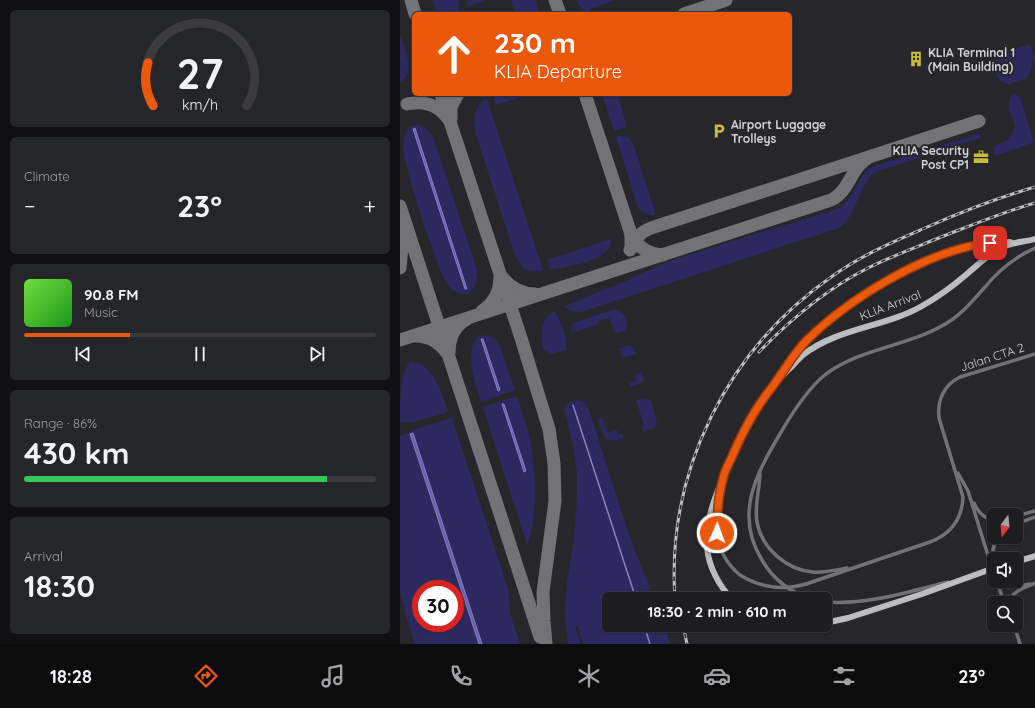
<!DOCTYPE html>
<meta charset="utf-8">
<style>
:root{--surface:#1d1d20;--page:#252629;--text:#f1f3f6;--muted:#a0a2a5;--line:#3b3b3e;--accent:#ea580c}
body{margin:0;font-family:Quicksand,sans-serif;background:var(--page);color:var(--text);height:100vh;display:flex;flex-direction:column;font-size:15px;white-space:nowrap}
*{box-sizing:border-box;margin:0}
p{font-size:13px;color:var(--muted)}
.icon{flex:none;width:22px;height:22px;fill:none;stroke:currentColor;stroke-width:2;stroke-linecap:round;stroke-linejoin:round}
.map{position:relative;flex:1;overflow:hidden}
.side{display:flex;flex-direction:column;gap:10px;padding:10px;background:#101012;width:400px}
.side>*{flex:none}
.banner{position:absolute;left:12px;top:12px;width:380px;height:84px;border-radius:6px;box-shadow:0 1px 3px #0004,0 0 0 1px var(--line);background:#ea580c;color:#fff;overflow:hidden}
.needle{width:26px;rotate:196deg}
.fabs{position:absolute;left:587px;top:508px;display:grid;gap:8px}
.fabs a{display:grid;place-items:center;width:36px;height:36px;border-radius:6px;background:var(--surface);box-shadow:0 1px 3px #0004,0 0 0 1px var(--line);font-size:20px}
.speed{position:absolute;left:12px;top:580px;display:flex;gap:8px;font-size:20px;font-weight:700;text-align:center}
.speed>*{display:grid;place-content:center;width:52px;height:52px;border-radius:50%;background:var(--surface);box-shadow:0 1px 3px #0004,0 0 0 1px var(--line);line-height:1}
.speed .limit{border:6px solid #d22;background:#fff;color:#111}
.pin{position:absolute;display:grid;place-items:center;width:34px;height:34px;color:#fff;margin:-17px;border-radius:8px;box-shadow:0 2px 6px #0006}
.me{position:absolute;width:44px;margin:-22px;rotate:2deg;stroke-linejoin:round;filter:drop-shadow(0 0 3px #0008)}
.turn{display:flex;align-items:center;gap:14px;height:84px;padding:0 16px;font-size:18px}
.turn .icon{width:52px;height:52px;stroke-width:2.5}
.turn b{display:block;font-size:28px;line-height:34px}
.big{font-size:30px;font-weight:700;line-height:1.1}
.side .tile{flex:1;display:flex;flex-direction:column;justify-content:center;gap:6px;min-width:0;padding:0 14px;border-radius:6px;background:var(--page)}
.side .dial{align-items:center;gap:0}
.dial svg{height:104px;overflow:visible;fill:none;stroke:var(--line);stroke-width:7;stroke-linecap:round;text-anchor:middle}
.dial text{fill:var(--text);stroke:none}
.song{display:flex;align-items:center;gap:12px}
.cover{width:48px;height:48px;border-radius:6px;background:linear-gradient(135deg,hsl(100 70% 55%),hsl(120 70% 35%))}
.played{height:4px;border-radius:2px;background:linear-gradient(90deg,var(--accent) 30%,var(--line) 30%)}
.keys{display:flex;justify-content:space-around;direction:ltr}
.heat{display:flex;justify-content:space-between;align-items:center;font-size:22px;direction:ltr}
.charge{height:6px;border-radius:3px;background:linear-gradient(90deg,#34c759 86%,var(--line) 0)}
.trip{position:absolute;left:202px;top:592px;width:230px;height:40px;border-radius:6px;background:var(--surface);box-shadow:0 1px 3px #0004,0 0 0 1px var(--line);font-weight:700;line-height:40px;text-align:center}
.menu{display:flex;height:64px;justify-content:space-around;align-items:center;background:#0c0c0d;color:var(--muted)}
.menu .icon{width:28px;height:28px}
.menu .on{color:var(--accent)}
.menu b{font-size:18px;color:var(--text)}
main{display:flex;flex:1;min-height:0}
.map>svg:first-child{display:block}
.green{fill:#2e2861;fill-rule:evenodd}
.water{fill:#665fb3;stroke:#8782bd}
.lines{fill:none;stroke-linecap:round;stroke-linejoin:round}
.stream{stroke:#8782bd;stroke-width:1.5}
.taxiway{stroke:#737376;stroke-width:13}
.street{stroke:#727274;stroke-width:3.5}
.primary{stroke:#bcbdc0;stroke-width:6}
.rail-casing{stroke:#bfbfc2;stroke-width:3}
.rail{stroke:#27272b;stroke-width:1.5;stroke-dasharray:4.5;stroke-linecap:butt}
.street-bridge{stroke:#727274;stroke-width:3.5}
.route-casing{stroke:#983908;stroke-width:10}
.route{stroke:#ea580c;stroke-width:7}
.labels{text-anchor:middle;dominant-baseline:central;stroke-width:4;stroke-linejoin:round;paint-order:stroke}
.poi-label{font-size:12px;font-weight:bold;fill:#d3d3d5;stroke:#27272b;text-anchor:start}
.street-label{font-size:12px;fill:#d3d3d5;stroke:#27272b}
</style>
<main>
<section class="side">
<div class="tile dial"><svg viewBox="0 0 100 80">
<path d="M14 69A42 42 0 1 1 86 69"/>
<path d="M14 69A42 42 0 0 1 10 36" stroke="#ea580c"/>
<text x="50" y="56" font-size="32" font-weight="700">27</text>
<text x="50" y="72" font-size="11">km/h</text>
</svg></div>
<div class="tile"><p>Climate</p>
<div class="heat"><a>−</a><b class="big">23°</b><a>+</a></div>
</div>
<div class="tile">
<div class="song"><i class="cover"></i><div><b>90.8 FM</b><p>Music</p></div></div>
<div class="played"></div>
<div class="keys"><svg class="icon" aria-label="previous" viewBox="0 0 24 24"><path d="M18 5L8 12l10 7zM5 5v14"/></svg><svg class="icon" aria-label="pause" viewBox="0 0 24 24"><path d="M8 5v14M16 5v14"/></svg><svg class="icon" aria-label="next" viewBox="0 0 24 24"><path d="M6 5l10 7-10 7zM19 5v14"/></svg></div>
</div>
<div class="tile"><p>Range · 86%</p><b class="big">430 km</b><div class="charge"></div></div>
<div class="tile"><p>Arrival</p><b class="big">18:30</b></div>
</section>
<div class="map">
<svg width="635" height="644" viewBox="0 0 635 644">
<rect width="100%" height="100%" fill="#27272b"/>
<path class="green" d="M 33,0 L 59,0 L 58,6 L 60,14 L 37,14 Z
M 68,0 L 85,0 L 66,7 Z
M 111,0 L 136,0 L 138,14 L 115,14 Z
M 176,0 L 216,0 L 189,9 L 190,14 L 187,14 L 179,5 Z
M 0,35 C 4,48 17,73 0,82 Z
M 630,45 L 635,57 L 627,78 L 609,84 L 600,81 C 598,77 594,71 594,67 C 595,51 618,48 630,45 Z
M 613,93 L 620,97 L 634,142 L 596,156 L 593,150 L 595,146 L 610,139 L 615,126 C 611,114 605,105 613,93 Z
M 96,94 L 132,94 L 96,105 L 93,96 Z
M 202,94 L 217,94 L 227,127 L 214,131 Z
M 87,99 L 143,270 L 133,271 L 124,269 L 115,255 L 76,135 C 73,120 72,107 87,99 Z
M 17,125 C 25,127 30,131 34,139 L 77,270 C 77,280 76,289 68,294 C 61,295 56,293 51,288 C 42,278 38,264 34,252 C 22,222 13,191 5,160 C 3,148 2,137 9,127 ZM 15,128 L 67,288 L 65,289 L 13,129 Z
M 579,134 L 580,138 L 476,172 C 457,186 458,215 439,228 L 181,312 L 170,311 L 164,306 L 228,280 L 272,260 L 437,209 C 455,200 456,178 471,167 Z
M 221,136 L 228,137 L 233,143 L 256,215 C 249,215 243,214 238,208 L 216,137 Z
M 211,239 C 214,261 165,267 150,270 L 147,260 Z
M 215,309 C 224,313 230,321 225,331 L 215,334 L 209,318 L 198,321 L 199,324 L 172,333 L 171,329 L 173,323 Z
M 154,311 C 160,318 169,341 166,350 L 151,354 L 143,349 C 141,333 140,320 154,311 Z
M 84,335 L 94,338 L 100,346 L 115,390 L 81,402 C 76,386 60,340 84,335 ZM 83,339 L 100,390 L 98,391 L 81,340 Z
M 227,345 L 233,347 L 236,354 L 223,358 L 219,349 Z
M 10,362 C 33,362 41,393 48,410 L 46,413 L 13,422 L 0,422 C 0,405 0,373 10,362 Z
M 242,372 L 244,380 L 240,384 L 231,387 L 229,383 L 237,380 L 235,374 Z
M 117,396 C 122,411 127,425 130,440 C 136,469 138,518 127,545 L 83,407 ZM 102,405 L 126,471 L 124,472 Z
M 244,398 L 251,400 L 257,422 L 254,428 L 243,432 L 241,427 L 244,425 L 236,400 Z
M 178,400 L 182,401 L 188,407 L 229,535 L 254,599 L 209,599 L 209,625 L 264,625 L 270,644 L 183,644 L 177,625 L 175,626 L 181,644 L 168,644 L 165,614 L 167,582 L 174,539 L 177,498 L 177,472 L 173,445 L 164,408 L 167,403 Z
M 201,417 L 203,419 L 208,433 L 217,430 L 218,435 L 222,433 L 224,438 C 204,445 204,437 198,420 Z
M 52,418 L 108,589 L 110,613 L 120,644 L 15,644 L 6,616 L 0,591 L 0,436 L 16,429 ZM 21,589 L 55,589 L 55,623 L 21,623 Z"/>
<path class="water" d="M 15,128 L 67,289 L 65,289 L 13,129 Z
M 81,339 L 83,339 L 100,390 L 98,391 Z
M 102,404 L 104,404 L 126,471 L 124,472 Z
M 13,433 L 82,644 L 79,644 L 10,434 Z"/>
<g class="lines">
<path class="stream" d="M 173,405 L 236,599
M 244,625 L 250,644"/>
<path class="taxiway" d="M 11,0 L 15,14
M 155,0 L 160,14
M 284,14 L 326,0
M 41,94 L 121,338 L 149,429 L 154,463 L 155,501 L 143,592 L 144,621 L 146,644
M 185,94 L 230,231 L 231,237 L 231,249
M 7,104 C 24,100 39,105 49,120
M 51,119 L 51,107 L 58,94
M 0,206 L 140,637
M 231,234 C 237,247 248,254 263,255
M 230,250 C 235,239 240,232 251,228 L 579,121
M 0,268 L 3,237 L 2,226
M 101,276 C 110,288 121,294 135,294
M 82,311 C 94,303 100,291 100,277
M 13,336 C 27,335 39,342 47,353
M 0,340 L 431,200 C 450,191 450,168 469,157
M 49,353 C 49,338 54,326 67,319"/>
<path class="street" d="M 360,473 C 360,489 354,505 357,522 C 362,549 387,570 413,572 C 424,573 436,570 447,568
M 558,473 L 568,491 L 590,562
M 321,488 C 316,522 311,551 340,575
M 574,503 C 578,512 584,519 594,520
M 616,516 L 635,511
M 616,524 L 635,517
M 595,559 L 593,550 L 596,537
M 597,581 L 604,603
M 604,581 C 612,588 621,586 630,584
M 406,584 L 530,542 C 551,534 562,520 563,497 L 539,418 C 537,400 544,385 560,377 L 635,354
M 410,599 C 390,592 373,579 362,560 C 334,515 356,474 380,434 C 392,413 407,389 426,374 C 464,346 515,346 553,319 C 566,310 575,298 585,287 C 599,270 615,257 635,248
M 425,602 C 467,605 508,592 548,582
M 609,603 C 611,591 625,588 635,583
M 614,625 L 620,644"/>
<path class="primary" d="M 380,375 C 415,316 509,259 577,245 C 587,242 599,243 610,242
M 616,562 L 635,556
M 332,599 C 319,586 309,567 307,548 C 305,521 315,497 325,473 C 341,434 358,400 388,370 C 393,366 397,360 403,355 C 437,328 486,327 522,306 C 538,297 553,286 567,274 C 578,265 589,253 603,247 C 612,242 625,242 635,239
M 425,623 L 448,618 L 522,594 L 594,568
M 378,625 L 399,627 L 416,625"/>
<g class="rail-casing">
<path id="rail" d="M 359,352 C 392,318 426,289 468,268 C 492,256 517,247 541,237 C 572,225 603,212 635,203
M 275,599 C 266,471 328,348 434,275 C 462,255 493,242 525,228 C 561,212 597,198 635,187
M 283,625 L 287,644"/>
</g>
<use href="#rail" class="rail"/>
<path class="street-bridge" d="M 590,562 L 594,574
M 340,575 C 361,588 382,591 406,584"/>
</g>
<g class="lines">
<g class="route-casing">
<path id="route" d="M 317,533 C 317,516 318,496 323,479 C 324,472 328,465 331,459 C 340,438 350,417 364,398 C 367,393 372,388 375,383 C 386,368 394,353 407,340 C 450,298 529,249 590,243"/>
</g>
<use href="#route" class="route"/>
</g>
<defs>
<g id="building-bare" transform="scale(1.2)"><path d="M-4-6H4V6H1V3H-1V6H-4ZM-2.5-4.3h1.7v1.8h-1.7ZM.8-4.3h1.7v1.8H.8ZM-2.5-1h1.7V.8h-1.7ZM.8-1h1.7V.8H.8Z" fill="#c6bc3c" stroke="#27272b" stroke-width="2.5" paint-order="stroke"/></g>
<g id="parking-bare" transform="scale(1.2)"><path d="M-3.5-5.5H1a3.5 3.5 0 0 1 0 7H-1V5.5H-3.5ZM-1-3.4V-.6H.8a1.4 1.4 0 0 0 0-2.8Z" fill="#c6bc3c" stroke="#27272b" stroke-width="2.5" paint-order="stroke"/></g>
<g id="office-bare" transform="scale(1.2)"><path d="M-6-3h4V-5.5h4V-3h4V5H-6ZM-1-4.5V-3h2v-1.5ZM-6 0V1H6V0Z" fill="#c6bc3c" stroke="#27272b" stroke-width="2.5" paint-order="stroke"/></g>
</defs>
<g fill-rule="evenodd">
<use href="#building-bare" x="516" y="59"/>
<use href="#parking-bare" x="319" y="131"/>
<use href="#office-bare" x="581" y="157"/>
</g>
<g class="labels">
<g class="poi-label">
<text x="528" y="52">KLIA Terminal 1<tspan x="528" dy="14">(Main Building)</tspan></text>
<text x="331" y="124">Airport Luggage<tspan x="331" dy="14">Trolleys</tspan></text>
<text x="569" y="150" text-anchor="end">KLIA Security<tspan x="569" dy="14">Post CP1</tspan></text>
</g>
<g class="street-label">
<text transform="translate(490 305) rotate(-21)">KLIA Arrival</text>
<text transform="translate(592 357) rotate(-18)">Jalan CTA 2</text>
</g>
</g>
</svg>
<div class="fabs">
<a><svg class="needle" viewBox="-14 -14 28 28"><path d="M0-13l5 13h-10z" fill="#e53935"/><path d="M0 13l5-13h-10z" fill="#a0a2a5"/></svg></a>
<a><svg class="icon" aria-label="sound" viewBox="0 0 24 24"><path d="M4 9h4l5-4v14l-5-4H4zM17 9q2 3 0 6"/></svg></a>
<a><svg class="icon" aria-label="search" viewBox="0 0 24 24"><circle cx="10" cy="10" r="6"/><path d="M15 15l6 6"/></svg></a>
</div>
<div class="speed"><div class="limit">30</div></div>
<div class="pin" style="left:590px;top:243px;background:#d93025"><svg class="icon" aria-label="arrive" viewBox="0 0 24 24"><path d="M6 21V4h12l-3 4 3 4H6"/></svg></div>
<svg class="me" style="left:317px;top:533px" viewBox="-20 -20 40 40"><circle r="17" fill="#ea580c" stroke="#fff" stroke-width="3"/><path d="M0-11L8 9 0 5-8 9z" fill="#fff"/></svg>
<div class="trip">18:30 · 2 min · 610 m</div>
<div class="banner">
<div class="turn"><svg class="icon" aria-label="ahead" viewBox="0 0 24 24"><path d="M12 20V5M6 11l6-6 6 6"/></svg><div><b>230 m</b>KLIA Departure</div></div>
</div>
</div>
</main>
<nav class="menu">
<b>18:28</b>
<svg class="icon on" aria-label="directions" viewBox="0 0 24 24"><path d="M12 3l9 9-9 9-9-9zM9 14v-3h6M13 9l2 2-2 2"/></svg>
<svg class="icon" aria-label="music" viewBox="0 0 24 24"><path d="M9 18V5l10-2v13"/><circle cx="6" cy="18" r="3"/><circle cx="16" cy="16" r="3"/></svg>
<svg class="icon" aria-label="phone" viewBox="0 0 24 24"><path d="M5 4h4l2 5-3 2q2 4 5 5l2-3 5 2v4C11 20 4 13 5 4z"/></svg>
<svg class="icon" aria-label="climate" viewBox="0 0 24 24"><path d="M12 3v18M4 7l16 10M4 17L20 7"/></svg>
<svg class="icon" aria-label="car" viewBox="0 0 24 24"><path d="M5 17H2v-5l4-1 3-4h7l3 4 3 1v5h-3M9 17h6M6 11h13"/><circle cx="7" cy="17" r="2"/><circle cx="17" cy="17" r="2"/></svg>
<svg class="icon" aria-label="filters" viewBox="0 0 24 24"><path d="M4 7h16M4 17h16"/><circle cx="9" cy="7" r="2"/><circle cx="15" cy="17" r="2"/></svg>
<b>23°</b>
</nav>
